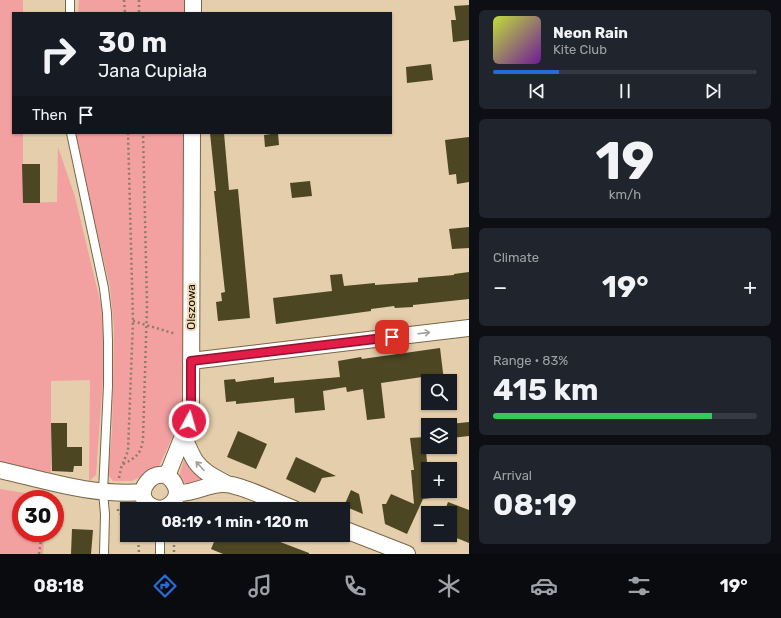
<!DOCTYPE html>
<meta charset="utf-8">
<style>
:root{--surface:#171b24;--page:#20242c;--text:#f1f3f6;--muted:#9ea1a6;--line:#363941;--accent:#286bd7}
body{margin:0;font-family:Rubik,sans-serif;background:var(--page);color:var(--text);height:100vh;display:flex;flex-direction:column;font-size:15px;white-space:nowrap}
*{box-sizing:border-box;margin:0}
p{font-size:13px;color:var(--muted)}
.icon{flex:none;width:22px;height:22px;fill:none;stroke:currentColor;stroke-width:2;stroke-linecap:round;stroke-linejoin:round}
.map{position:relative;flex:1;overflow:hidden}
.drawer{display:flex;flex-direction:column;gap:10px;padding:10px;background:#0d0f14;width:312px}
.drawer>*{flex:none}
.top-card{position:absolute;left:12px;top:12px;width:380px;height:122px;border-radius:0px;box-shadow:0 1px 3px #0004;background:#171b24;color:var(--text);overflow:hidden}
.controls{position:absolute;left:421px;top:374px;display:grid;gap:8px}
.controls a{display:grid;place-items:center;width:36px;height:36px;border-radius:0px;background:var(--surface);box-shadow:0 1px 3px #0004;font-size:20px}
.speed{position:absolute;left:12px;top:490px;display:flex;gap:8px;font-size:20px;font-weight:700;text-align:center}
.speed>*{display:grid;place-content:center;width:52px;height:52px;border-radius:50%;background:var(--surface);box-shadow:0 1px 3px #0004;line-height:1}
.speed .limit{border:6px solid #d22;background:#fff;color:#111}
.pin{position:absolute;display:grid;place-items:center;width:34px;height:34px;color:#fff;margin:-17px;border-radius:8px;box-shadow:0 2px 6px #0006}
.me{position:absolute;width:44px;margin:-22px;rotate:6deg;stroke-linejoin:round;filter:drop-shadow(0 0 3px #0008)}
.turn{display:flex;align-items:center;gap:14px;height:84px;padding:0 20px;font-size:18px}
.turn .icon{width:52px;height:52px;stroke-width:2.5}
.turn b{display:block;font-size:28px;line-height:34px}
.then{display:flex;align-items:center;height:38px;padding:0 20px;background:#0003;gap:8px;font-size:15px}
.big{font-size:30px;font-weight:700;line-height:1.1}
.drawer .widget{flex:1;display:flex;flex-direction:column;justify-content:center;gap:6px;min-width:0;padding:0 14px;border-radius:6px;background:var(--page)}
.drawer .dial{align-items:center;gap:0}
.dial b{font-size:52px;line-height:1}
.song{display:flex;align-items:center;gap:12px}
.cover{width:48px;height:48px;border-radius:6px;background:linear-gradient(135deg,hsl(70 70% 55%),hsl(280 70% 35%))}
.played{height:4px;border-radius:2px;background:linear-gradient(90deg,var(--accent) 25%,var(--line) 25%)}
.keys{display:flex;justify-content:space-around;direction:ltr}
.heat{display:flex;justify-content:space-between;align-items:center;font-size:22px;direction:ltr}
.charge{height:6px;border-radius:3px;background:linear-gradient(90deg,#34c759 83%,var(--line) 0)}
.trip{position:absolute;left:120px;top:502px;width:230px;height:40px;border-radius:0px;background:var(--surface);box-shadow:0 1px 3px #0004;font-weight:700;line-height:40px;text-align:center}
.tabs{display:flex;height:64px;justify-content:space-around;align-items:center;background:#090b0e;color:var(--muted)}
.tabs .icon{width:28px;height:28px}
.tabs .current{color:var(--accent)}
.tabs b{font-size:18px;color:var(--text)}
main{display:flex;flex:1;min-height:0}
.map>svg:first-child{display:block}
.green{fill:#f3a0a0}
.building{fill:#4c4623}
.lines{fill:none;stroke-linecap:round;stroke-linejoin:round}
.service-casing{stroke:#796646;stroke-width:10}
.minor-casing{stroke:#796646;stroke-width:18}
.path{stroke:#8c7d64;stroke-width:2.5;stroke-dasharray:2 3;stroke-linecap:butt}
.service{stroke:#fff;stroke-width:8}
.minor{stroke:#fff;stroke-width:16}
.oneway{stroke:#a19e9a}
.route-casing{stroke:#92132f;stroke-width:10}
.route{stroke:#e11d48;stroke-width:7}
.labels{text-anchor:middle;dominant-baseline:central;stroke-width:4;stroke-linejoin:round;paint-order:stroke}
.street-label{font-size:12px;fill:#130c02;stroke:#f1dbb8}
</style>
<main>
<div class="map">
<svg width="469" height="554" viewBox="0 0 469 554">
<rect width="100%" height="100%" fill="#e4ceab"/>
<path class="green" d="M 0,0 L 23,0 L 23,13 L 13,13 L 13,133 L 23,133 L 23,203 L 57,202 L 58,147 L 75,197 L 102,309 L 104,329 L 105,349 L 96,475 L 89,481 L 90,380 L 51,381 L 51,473 L 0,462 Z
M 79,0 L 184,0 L 184,13 L 78,13 Z
M 76,133 L 184,133 L 183,413 L 180,421 L 159,466 L 136,479 L 132,481 L 113,481 L 108,475 L 112,432 L 114,328 L 110,287 L 75,138 Z
M 185,457 L 205,480 C 195,482 184,488 179,476 Z
M 0,489 L 49,497 L 49,499 L 21,499 L 21,533 L 45,533 L 43,554 L 0,554 Z"/>
<path class="building" d="M 469,5 L 469,40 L 453,42 L 451,20 L 456,20 L 454,6 Z
M 431,64 L 433,80 L 407,83 L 406,67 Z
M 210,133 L 224,133 L 229,190 L 238,189 L 250,318 L 218,321 L 216,302 L 222,301 L 221,293 L 225,292 L 214,191 L 216,191 Z
M 278,133 L 279,145 L 265,147 L 264,135 Z
M 469,137 L 469,182 L 457,184 L 456,174 L 449,175 L 445,140 Z
M 22,164 L 40,164 L 40,203 L 23,203 Z
M 310,181 L 312,196 L 292,198 L 290,183 Z
M 469,227 L 469,248 L 452,249 L 449,229 Z
M 469,272 L 469,299 L 413,305 L 413,307 L 395,308 L 394,306 L 371,309 L 371,311 L 276,324 L 273,298 L 332,291 L 330,275 L 342,274 L 344,286 L 375,283 L 375,285 L 418,282 L 418,278 L 454,275 L 454,274 Z
M 440,348 L 444,381 L 430,381 L 429,376 L 381,383 L 385,418 L 367,420 L 363,389 L 347,392 L 346,387 L 323,391 L 325,410 L 295,413 L 294,398 L 236,404 L 236,401 L 226,402 L 224,380 L 235,379 L 236,382 L 274,377 L 274,383 L 340,377 L 338,361 L 361,357 L 362,359 Z
M 469,422 L 469,436 L 451,438 L 450,424 Z
M 51,423 L 67,423 L 67,447 L 82,447 L 82,466 L 74,466 L 73,472 L 52,471 Z
M 238,431 L 267,444 L 256,469 L 227,457 Z
M 425,437 L 427,463 L 432,463 L 433,468 L 437,468 L 437,469 L 428,469 L 428,491 L 439,491 L 440,497 L 423,499 L 407,534 L 385,524 L 382,504 L 386,504 L 391,494 L 414,504 L 411,470 L 414,470 L 410,438 Z
M 296,457 L 336,476 L 322,478 L 315,493 L 286,479 Z
M 351,490 L 359,494 L 363,514 L 344,506 Z
M 448,502 L 469,510 L 469,543 L 449,535 L 450,513 L 444,513 Z
M 72,529 L 93,530 L 91,554 L 71,554 Z
M 217,535 L 262,535 L 309,553 L 309,554 L 223,554 L 211,549 Z"/>
<g class="lines">
<g class="service-casing">
<path id="service" d="M 70,13 L 70,0
M 71,133 L 104,288 L 107,313 L 108,341 L 108,386 L 103,492 L 105,514 L 104,554
M 160,535 L 160,554"/>
</g>
<g class="minor-casing">
<path id="minor" d="M 193,13 L 193,0
M 191,361 L 469,328
M 183,437 C 188,445 191,455 196,462 C 204,473 216,478 227,484
M 0,470 C 48,481 93,496 143,492
M 167,476 L 189,421 L 191,406 L 192,133
M 177,493 C 194,494 207,484 223,484 C 238,483 278,503 294,509
M 159,509 C 121,500 160,455 175,485 C 181,496 172,507 160,509
M 343,529 L 407,554"/>
</g>
<path class="path" d="M 124,0 L 125,13
M 139,0 L 139,13
M 133,321 L 176,334
M 123,464 C 136,458 141,454 143,439 L 147,305 L 143,133
M 119,478 L 121,468 L 128,451 L 133,321 L 128,133
M 118,509 L 118,511 L 127,521
M 138,535 L 139,554
M 138,535 L 150,535
M 174,535 L 174,554
M 39,554 L 42,533"/>
<use href="#service" class="service"/>
<use href="#minor" class="minor"/>
</g>
<defs><path id="oneway-shaft" d="M-6 0H5M1.5-3L5.5 0L1.5 3" fill="none" stroke-width="1.6" stroke-linecap="round" stroke-linejoin="round"/></defs>
<g class="oneway">
<use href="#oneway-shaft" transform="translate(424 333) rotate(-7)"/>
<use href="#oneway-shaft" transform="translate(200 466) rotate(-132)"/>
</g>
<g class="lines">
<g class="route-casing">
<path id="route" d="M 189,421 L 191,406 L 191,361 L 392,337"/>
</g>
<use href="#route" class="route"/>
</g>
<g class="labels">
<g class="street-label">
<text transform="translate(191 307) rotate(-90)">Olszowa</text>
</g>
</g>
</svg>
<div class="controls">
<a><svg class="icon" aria-label="search" viewBox="0 0 24 24"><circle cx="10" cy="10" r="6"/><path d="M15 15l6 6"/></svg></a>
<a><svg class="icon" aria-label="layers" viewBox="0 0 24 24"><path d="M12 4l9 5-9 5-9-5zM3 14l9 5 9-5"/></svg></a>
<a>+</a>
<a>−</a>
</div>
<div class="speed"><div class="limit">30</div></div>
<div class="pin" style="left:392px;top:337px;background:#d93025"><svg class="icon" aria-label="arrive" viewBox="0 0 24 24"><path d="M6 21V4h12l-3 4 3 4H6"/></svg></div>
<svg class="me" style="left:189px;top:421px" viewBox="-20 -20 40 40"><circle r="17" fill="#e11d48" stroke="#fff" stroke-width="3"/><path d="M0-11L8 9 0 5-8 9z" fill="#fff"/></svg>
<div class="trip">08:19 · 1 min · 120 m</div>
<div class="top-card">
<div class="turn"><svg class="icon" aria-label="right" viewBox="0 0 24 24"><path d="M7 20v-9h11M14 6l5 5-5 5"/></svg><div><b>30 m</b>Jana Cupiała</div></div>
<div class="then">Then<svg class="icon" aria-label="arrive" viewBox="0 0 24 24"><path d="M6 21V4h12l-3 4 3 4H6"/></svg></div>
</div>
</div>
<section class="drawer">
<div class="widget">
<div class="song"><i class="cover"></i><div><b>Neon Rain</b><p>Kite Club</p></div></div>
<div class="played"></div>
<div class="keys"><svg class="icon" aria-label="previous" viewBox="0 0 24 24"><path d="M18 5L8 12l10 7zM5 5v14"/></svg><svg class="icon" aria-label="pause" viewBox="0 0 24 24"><path d="M8 5v14M16 5v14"/></svg><svg class="icon" aria-label="next" viewBox="0 0 24 24"><path d="M6 5l10 7-10 7zM19 5v14"/></svg></div>
</div>
<div class="widget dial"><b>19</b><p>km/h</p></div>
<div class="widget"><p>Climate</p>
<div class="heat"><a>−</a><b class="big">19°</b><a>+</a></div>
</div>
<div class="widget"><p>Range · 83%</p><b class="big">415 km</b><div class="charge"></div></div>
<div class="widget"><p>Arrival</p><b class="big">08:19</b></div>
</section>
</main>
<nav class="tabs">
<b>08:18</b>
<svg class="icon current" aria-label="directions" viewBox="0 0 24 24"><path d="M12 3l9 9-9 9-9-9zM9 14v-3h6M13 9l2 2-2 2"/></svg>
<svg class="icon" aria-label="music" viewBox="0 0 24 24"><path d="M9 18V5l10-2v13"/><circle cx="6" cy="18" r="3"/><circle cx="16" cy="16" r="3"/></svg>
<svg class="icon" aria-label="phone" viewBox="0 0 24 24"><path d="M5 4h4l2 5-3 2q2 4 5 5l2-3 5 2v4C11 20 4 13 5 4z"/></svg>
<svg class="icon" aria-label="climate" viewBox="0 0 24 24"><path d="M12 3v18M4 7l16 10M4 17L20 7"/></svg>
<svg class="icon" aria-label="car" viewBox="0 0 24 24"><path d="M5 17H2v-5l4-1 3-4h7l3 4 3 1v5h-3M9 17h6M6 11h13"/><circle cx="7" cy="17" r="2"/><circle cx="17" cy="17" r="2"/></svg>
<svg class="icon" aria-label="filters" viewBox="0 0 24 24"><path d="M4 7h16M4 17h16"/><circle cx="9" cy="7" r="2"/><circle cx="15" cy="17" r="2"/></svg>
<b>19°</b>
</nav>
